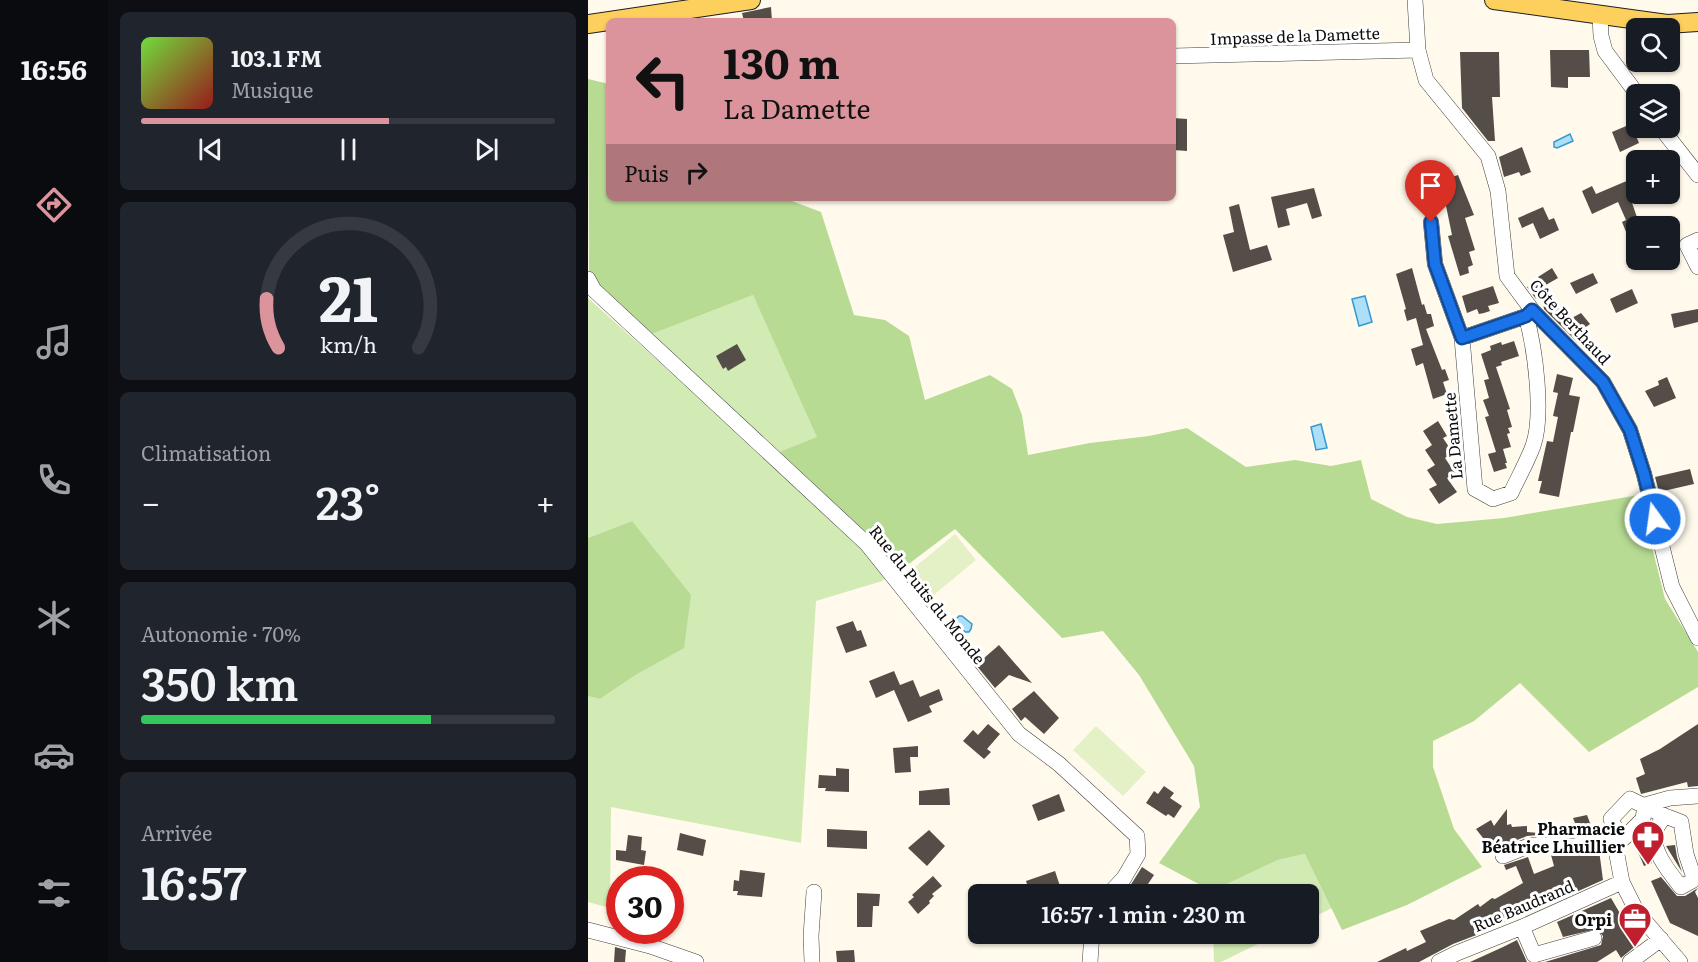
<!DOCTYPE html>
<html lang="fr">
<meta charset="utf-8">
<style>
:root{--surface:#171b24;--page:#20242c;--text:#f1f3f6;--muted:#9ea1a6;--line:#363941;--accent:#db949c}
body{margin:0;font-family:Literata,serif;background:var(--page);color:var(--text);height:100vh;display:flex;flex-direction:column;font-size:22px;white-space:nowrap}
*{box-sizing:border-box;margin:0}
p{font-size:20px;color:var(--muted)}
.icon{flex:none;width:33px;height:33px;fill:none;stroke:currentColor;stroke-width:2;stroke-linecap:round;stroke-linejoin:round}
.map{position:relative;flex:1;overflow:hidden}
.panel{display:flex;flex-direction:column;gap:12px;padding:12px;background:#0d0f14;width:480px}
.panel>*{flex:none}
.hud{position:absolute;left:18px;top:18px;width:570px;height:183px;border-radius:9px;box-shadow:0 2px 4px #0004;background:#db949c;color:#111;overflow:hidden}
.controls{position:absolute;left:1038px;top:18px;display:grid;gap:12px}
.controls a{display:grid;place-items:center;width:54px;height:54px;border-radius:9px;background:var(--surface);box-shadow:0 2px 4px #0004;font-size:30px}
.speed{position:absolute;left:18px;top:866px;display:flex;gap:12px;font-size:30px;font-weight:700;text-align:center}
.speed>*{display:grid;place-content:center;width:78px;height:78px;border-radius:50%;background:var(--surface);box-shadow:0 2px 4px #0004;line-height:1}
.speed .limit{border:9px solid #d22;background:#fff;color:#111}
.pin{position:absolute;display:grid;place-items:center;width:51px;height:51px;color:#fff;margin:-62px -26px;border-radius:50% 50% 50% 0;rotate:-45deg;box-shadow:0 0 6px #0007}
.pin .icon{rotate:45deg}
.me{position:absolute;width:66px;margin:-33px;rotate:346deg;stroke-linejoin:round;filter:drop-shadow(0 0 4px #0008)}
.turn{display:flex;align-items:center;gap:21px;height:126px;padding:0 18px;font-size:27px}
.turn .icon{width:78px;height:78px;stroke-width:2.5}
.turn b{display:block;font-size:42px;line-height:51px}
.then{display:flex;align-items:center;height:57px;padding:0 18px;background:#0003;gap:12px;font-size:22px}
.big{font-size:45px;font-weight:600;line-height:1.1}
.panel .widget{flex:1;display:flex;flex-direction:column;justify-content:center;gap:9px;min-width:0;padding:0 21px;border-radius:9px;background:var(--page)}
.panel .dial{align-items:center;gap:0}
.dial svg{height:156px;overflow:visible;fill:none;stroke:var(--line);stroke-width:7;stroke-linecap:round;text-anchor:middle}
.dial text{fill:var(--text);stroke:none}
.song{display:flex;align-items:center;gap:18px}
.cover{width:72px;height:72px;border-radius:9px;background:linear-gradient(135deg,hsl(100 70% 55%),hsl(0 70% 35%))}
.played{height:6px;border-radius:3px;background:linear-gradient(90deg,var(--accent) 60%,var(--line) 60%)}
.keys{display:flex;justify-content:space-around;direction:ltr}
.heat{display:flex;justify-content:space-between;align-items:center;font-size:33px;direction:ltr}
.charge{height:9px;border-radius:4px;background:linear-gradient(90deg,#34c759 70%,var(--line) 0)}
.trip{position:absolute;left:380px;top:884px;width:351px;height:60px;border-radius:9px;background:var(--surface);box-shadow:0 2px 4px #0004;font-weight:600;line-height:60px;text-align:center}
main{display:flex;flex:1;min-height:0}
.dock{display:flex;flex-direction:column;width:108px;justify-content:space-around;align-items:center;background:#090b0e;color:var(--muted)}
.dock .icon{width:42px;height:42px}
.dock .active{color:var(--accent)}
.dock b{font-size:27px;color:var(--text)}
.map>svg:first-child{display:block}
.green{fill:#d2eab4}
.forest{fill:#b7db93}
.pitch{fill:#e4f1c6}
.water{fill:#aedff8;stroke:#3399d1;stroke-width:1.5}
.building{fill:#554d48}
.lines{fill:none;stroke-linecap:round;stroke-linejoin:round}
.minor-casing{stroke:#3f3f3f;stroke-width:16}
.major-casing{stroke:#1d1d1d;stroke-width:20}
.minor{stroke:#fff;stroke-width:15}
.major{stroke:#fdd05d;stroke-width:18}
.route-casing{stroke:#114b97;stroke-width:15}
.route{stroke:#1a73e8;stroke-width:10}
.labels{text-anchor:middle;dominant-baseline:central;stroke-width:6;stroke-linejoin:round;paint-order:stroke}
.street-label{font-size:16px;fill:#0c0c0c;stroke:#fff}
.poi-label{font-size:16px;font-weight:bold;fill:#0c0c0c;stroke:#fff;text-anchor:end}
</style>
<main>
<nav class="dock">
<b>16:56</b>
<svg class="icon active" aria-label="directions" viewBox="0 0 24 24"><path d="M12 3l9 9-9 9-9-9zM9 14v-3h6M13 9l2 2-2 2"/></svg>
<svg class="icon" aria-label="music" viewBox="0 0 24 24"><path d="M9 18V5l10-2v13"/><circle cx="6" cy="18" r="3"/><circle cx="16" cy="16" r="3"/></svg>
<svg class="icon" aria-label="phone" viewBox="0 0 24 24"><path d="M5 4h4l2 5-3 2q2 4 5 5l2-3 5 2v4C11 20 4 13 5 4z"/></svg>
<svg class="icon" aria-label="climate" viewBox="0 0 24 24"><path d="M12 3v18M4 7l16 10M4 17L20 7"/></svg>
<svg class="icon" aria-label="car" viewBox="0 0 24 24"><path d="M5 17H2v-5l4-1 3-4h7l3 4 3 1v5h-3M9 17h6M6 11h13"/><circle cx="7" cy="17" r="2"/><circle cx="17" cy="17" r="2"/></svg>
<svg class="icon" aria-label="filters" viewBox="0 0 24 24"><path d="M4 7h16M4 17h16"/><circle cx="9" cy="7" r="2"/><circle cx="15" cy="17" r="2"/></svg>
</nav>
<section class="panel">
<div class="widget">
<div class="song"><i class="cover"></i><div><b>103.1 FM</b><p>Musique</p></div></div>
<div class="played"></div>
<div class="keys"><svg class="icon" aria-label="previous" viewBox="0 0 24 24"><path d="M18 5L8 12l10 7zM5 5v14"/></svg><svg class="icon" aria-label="pause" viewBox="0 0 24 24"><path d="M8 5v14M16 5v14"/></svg><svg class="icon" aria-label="next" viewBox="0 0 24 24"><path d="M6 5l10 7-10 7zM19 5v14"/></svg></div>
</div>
<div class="widget dial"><svg viewBox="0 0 100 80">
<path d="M14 69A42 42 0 1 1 86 69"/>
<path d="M14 69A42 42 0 0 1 8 44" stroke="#db949c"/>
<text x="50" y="56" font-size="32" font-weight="700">21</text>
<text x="50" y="72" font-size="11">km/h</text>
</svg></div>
<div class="widget"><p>Climatisation</p>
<div class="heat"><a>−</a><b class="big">23°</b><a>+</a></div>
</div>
<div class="widget"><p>Autonomie · 70%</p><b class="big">350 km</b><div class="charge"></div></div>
<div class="widget"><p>Arrivée</p><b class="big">16:57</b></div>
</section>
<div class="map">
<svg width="1110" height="962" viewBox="0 0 1110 962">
<rect width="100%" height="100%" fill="#fffaeb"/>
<path class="green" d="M 165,295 L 230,437 L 191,452 L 64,334 Z
M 0,298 L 276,546 L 300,576 L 294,581 L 228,601 L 213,843 L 23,807 L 22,908 L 0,902 L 0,696 L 12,699 L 49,674 L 44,521 L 0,538 Z
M 718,854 L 744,908 L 720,920 L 720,894 L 624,894 L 624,891 L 690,860 Z
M 625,933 L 692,933 L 633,962 L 626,962 Z"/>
<path class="forest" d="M 0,79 L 21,84 L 21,198 L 196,198 L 233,212 L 266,315 L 297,320 L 321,336 L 337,400 L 402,375 L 424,389 L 434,415 L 440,455 L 502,443 L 561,436 L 599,428 L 658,467 L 707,460 L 743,466 L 773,460 L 783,499 L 819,517 L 849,524 L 916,518 L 1051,495 L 1077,599 L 1110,652 L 1110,687 L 1001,752 L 932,683 L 886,721 L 845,741 L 845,767 L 866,829 L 894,867 L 819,905 L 754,930 L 717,854 L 690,860 L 624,891 L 571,863 L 612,807 L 606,766 L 551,675 L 515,631 L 474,638 L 367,529 L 310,572 L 251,508 L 191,452 L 229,437 L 165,295 L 64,334 L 10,286 L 1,274 Z
M 44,521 L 103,595 L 96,648 L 49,674 L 12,699 L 0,696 L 0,538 Z"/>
<path class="pitch" d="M 367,534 L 388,560 L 336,603 L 315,577 Z
M 508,726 L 558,772 L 535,796 L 485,750 Z"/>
<path class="water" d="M 982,134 L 985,141 L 969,148 L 966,147 L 966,142 Z
M 777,296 L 784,322 L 771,326 L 764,299 Z
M 733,424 L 739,448 L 728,450 L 723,427 Z
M 371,616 L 374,616 L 384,624 L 383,629 L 381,632 L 377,632 L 368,623 L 368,619 Z"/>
<path class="building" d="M 183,7 L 184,21 L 156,21 L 154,13 Z
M 962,50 L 1001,50 L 1002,77 L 980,77 L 980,88 L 963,87 Z
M 872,52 L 911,52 L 912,97 L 904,97 L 907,141 L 900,141 L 874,108 Z
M 585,118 L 599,119 L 599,151 L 585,150 Z
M 1043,124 L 1051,143 L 1032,152 L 1024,132 Z
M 934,147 L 943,172 L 933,176 L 931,172 L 916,177 L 911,157 Z
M 870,175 L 886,215 L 877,218 L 887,250 L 881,252 L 885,265 L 880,267 L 881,273 L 872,276 L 860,236 L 864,235 L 857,201 L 861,200 L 855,180 Z
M 1048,177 L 1048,194 L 1042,197 L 1052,226 L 1048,226 L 1048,256 L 1034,222 L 1038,220 L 1030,202 L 1004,214 L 994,191 L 1004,186 L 1008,194 Z
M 726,188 L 734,216 L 724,219 L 719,203 L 698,209 L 702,225 L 690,228 L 683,197 Z
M 651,204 L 662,250 L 679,245 L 684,260 L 645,272 L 635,235 L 646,232 L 641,207 Z
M 955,207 L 961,220 L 966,218 L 971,230 L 952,239 L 945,223 L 934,228 L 930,218 Z
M 824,268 L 834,305 L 836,304 L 839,314 L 843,314 L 846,326 L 838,329 L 854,370 L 857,369 L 861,380 L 855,382 L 859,394 L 845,399 L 835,363 L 828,366 L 823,349 L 835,345 L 828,318 L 819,321 L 816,310 L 818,309 L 808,274 Z
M 964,268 L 970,278 L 956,286 L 950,277 Z
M 1005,273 L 1010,283 L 988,294 L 982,283 Z
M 952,279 L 966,303 L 982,319 L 993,313 L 1002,324 L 994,330 L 999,336 L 990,343 L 956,309 L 954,296 L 948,299 L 939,287 L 951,282 Z
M 905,286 L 911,303 L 900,306 L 902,311 L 896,313 L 891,314 L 889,309 L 879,313 L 874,296 Z
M 1044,289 L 1050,303 L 1028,313 L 1022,299 Z
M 1110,309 L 1110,322 L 1086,328 L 1083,314 Z
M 926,341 L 931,356 L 913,362 L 914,365 L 908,367 L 922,409 L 919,410 L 924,427 L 920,428 L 922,433 L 919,434 L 923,447 L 915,449 L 919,463 L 917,463 L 919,468 L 906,472 L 900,454 L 908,452 L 897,417 L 901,416 L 895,400 L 901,398 L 896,380 L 901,379 L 893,354 L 903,350 L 902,346 L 913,342 L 914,345 Z
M 149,344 L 158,360 L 140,371 L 138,367 L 135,369 L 128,356 Z
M 969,374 L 985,378 L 981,395 L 992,397 L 985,432 L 983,432 L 971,497 L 951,493 L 954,481 L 950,481 L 959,441 L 965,442 L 970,417 L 965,416 L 970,393 L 965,392 Z
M 1079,377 L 1088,398 L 1066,407 L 1057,391 L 1071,385 L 1070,381 Z
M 850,421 L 859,436 L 855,438 L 865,453 L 857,458 L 867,473 L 859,478 L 869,492 L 851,504 L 841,489 L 849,485 L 839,470 L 847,465 L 837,450 L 844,445 L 835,431 Z
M 1102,469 L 1106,484 L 1071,492 L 1067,477 Z
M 265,621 L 269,631 L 273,630 L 279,646 L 258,653 L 248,627 Z
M 411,645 L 444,683 L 421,675 L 407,688 L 388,665 Z
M 306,671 L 312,685 L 325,680 L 332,697 L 351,689 L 355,700 L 341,706 L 344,712 L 320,722 L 306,690 L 288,698 L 281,681 Z
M 446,691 L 471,718 L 456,734 L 437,717 L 433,721 L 424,709 Z
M 400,724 L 412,734 L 399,749 L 403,752 L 396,759 L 375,741 L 385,730 L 390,735 Z
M 1110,724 L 1110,786 L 1100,787 L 1099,782 L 1053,794 L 1048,778 L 1057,774 L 1052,759 L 1072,749 Z
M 330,746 L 330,757 L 322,757 L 323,772 L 307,773 L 305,748 Z
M 248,768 L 261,769 L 261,792 L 237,791 L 238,788 L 230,788 L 231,775 L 248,776 Z
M 576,786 L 586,793 L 582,798 L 594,806 L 586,818 L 580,814 L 578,816 L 558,803 L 566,791 L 570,794 Z
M 361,788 L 362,805 L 331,805 L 331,791 Z
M 471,794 L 477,811 L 450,821 L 444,805 Z
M 919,809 L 919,825 L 923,824 L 924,827 L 939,826 L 939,832 L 951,833 L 951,835 L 939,836 L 911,847 L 906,853 L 899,854 L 895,838 L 888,829 L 903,820 L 906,826 Z
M 999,815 L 1005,831 L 986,836 L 953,835 L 987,823 L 985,818 Z
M 239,829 L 279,831 L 279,849 L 239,847 Z
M 341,830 L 357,846 L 339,866 L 320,848 Z
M 92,833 L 118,840 L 115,856 L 89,850 Z
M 40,835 L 54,837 L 53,850 L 58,851 L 56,865 L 28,860 L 28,850 L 38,851 Z
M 1087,845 L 1089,857 L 1094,872 L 1078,846 Z
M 1058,847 L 1064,863 L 1056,866 L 1049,850 Z
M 1011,850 L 1015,880 L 939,914 L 937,912 L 927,917 L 926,915 L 915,923 L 913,920 L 905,927 L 900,928 L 891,934 L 865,944 L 831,962 L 789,962 L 818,948 L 819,951 L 838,942 L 832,931 L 861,919 L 866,920 L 890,904 L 892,907 L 904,898 L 907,899 L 935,883 L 928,866 L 918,870 L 916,865 L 940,857 L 946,874 L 966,866 L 963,855 L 987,856 Z
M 554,867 L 566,875 L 554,893 L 542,886 Z
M 152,870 L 177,873 L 174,897 L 149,895 L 150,891 L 145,891 L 146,880 L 151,881 Z
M 467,871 L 473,889 L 459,894 L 442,894 L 438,881 Z
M 345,876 L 354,886 L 344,894 L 346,896 L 341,901 L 342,903 L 330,914 L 320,902 L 326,897 L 324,895 Z
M 1073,877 L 1089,896 L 1097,896 L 1110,888 L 1107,892 L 1110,898 L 1110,936 L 1082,923 L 1063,881 Z
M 269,893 L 292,894 L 291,906 L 285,906 L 284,927 L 269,927 Z
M 1023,898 L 1050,944 L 1033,958 L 1028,950 L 1009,962 L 957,962 L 1013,945 L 1015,936 L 1009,929 L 975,937 L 969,922 Z
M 929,940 L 939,962 L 882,962 L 915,947 Z
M 27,947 L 38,950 L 37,962 L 26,962 Z
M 266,950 L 267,962 L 249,962 L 248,951 Z"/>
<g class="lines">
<g class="minor-casing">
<path id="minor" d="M 827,0 L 830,50 L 838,80 L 900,156 L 910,191 L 919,276 L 944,310 L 1015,382 L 1042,430 L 1056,474 L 1084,587 L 1110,638
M 1012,16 L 1013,36 L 1017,51 L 1049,94
M 585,56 L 830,50
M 1073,128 L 1110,175
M 843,222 L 847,264 L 874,338
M 1110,240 L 1099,245 L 1110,267
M 0,279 L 6,290 L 279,544 L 431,734 L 471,764 L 549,836 L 550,854 L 536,878 L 521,894
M 938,316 C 947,348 956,415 945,446 C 939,462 930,478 923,493 L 905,499 L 887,489 L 874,338 L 938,316 L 944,310
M 1057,805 L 1082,798 L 1110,796
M 1077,816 L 1093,822 L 1098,854 L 1106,878 L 1104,881 L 1093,887 C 1082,873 1063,851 1067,832 C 1068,827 1074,820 1077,816 L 1042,799 L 1023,819 L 1032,838 L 1028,850 L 1034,882 L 1049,912 L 1092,962
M 915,856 L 943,845 L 987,846 L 1009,840 L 1036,838 L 1055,819 L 1057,805
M 934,927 L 946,955 L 1006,938
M 0,930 L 62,946 L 108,962
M 224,962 L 223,936 L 226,892
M 502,962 L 504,933
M 851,962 L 869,953 L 934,927 L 1034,882
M 1042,962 L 1073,939"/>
</g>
<g class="major-casing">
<path id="major" d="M 906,0 L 1079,24 L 1110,22
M 0,24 L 163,0"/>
</g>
<use href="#minor" class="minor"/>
<use href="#major" class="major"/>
</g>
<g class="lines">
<g class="route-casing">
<path id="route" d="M 843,222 L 847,264 L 874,338 L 938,316 L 944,310 L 1015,382 L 1042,430 L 1056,474 L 1067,519"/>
</g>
<use href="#route" class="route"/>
</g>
<defs>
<g id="pharmacy-pin" transform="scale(1.725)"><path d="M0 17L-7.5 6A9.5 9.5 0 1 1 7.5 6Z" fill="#c0202e" stroke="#fff"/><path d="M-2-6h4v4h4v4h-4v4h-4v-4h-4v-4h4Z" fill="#fff"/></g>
<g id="office-pin" transform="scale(1.725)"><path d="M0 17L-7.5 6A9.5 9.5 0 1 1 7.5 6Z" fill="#c0202e" stroke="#fff"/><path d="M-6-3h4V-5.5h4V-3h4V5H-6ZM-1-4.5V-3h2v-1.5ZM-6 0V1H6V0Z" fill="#fff"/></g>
</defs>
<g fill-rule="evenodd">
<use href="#pharmacy-pin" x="1060" y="837"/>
<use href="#office-pin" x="1047" y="919"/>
</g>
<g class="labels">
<g class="street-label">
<text transform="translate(707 35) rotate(-2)">Impasse de la Damette</text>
<text transform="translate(983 321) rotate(47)">Côte Berthaud</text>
<text transform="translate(864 436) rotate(-95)">La Damette</text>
<text transform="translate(340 594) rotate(51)">Rue du Puits du Monde</text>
<text transform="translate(935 905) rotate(-23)">Rue Baudrand</text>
</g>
<g class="poi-label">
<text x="1037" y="828">Pharmacie<tspan x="1037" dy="18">Béatrice Lhuillier</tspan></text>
<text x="1024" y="919">Orpi</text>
</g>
</g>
</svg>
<div class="controls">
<a><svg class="icon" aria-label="search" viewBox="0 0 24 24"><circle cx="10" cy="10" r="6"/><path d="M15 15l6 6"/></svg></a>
<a><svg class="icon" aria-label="layers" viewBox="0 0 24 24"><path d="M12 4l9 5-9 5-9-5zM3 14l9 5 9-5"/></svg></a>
<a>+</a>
<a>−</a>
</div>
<div class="speed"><div class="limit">30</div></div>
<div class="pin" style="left:843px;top:222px;background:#d93025"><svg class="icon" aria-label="arrive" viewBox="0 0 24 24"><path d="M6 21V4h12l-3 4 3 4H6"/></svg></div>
<svg class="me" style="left:1067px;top:519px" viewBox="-20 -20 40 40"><circle r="17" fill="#1a73e8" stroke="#fff" stroke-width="3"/><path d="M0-11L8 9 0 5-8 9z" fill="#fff"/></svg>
<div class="trip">16:57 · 1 min · 230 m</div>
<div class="hud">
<div class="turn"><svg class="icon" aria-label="left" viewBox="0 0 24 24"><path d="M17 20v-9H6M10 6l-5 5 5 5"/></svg><div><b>130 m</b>La Damette</div></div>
<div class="then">Puis<svg class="icon" aria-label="right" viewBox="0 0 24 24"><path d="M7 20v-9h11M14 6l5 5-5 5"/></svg></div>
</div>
</div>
</main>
